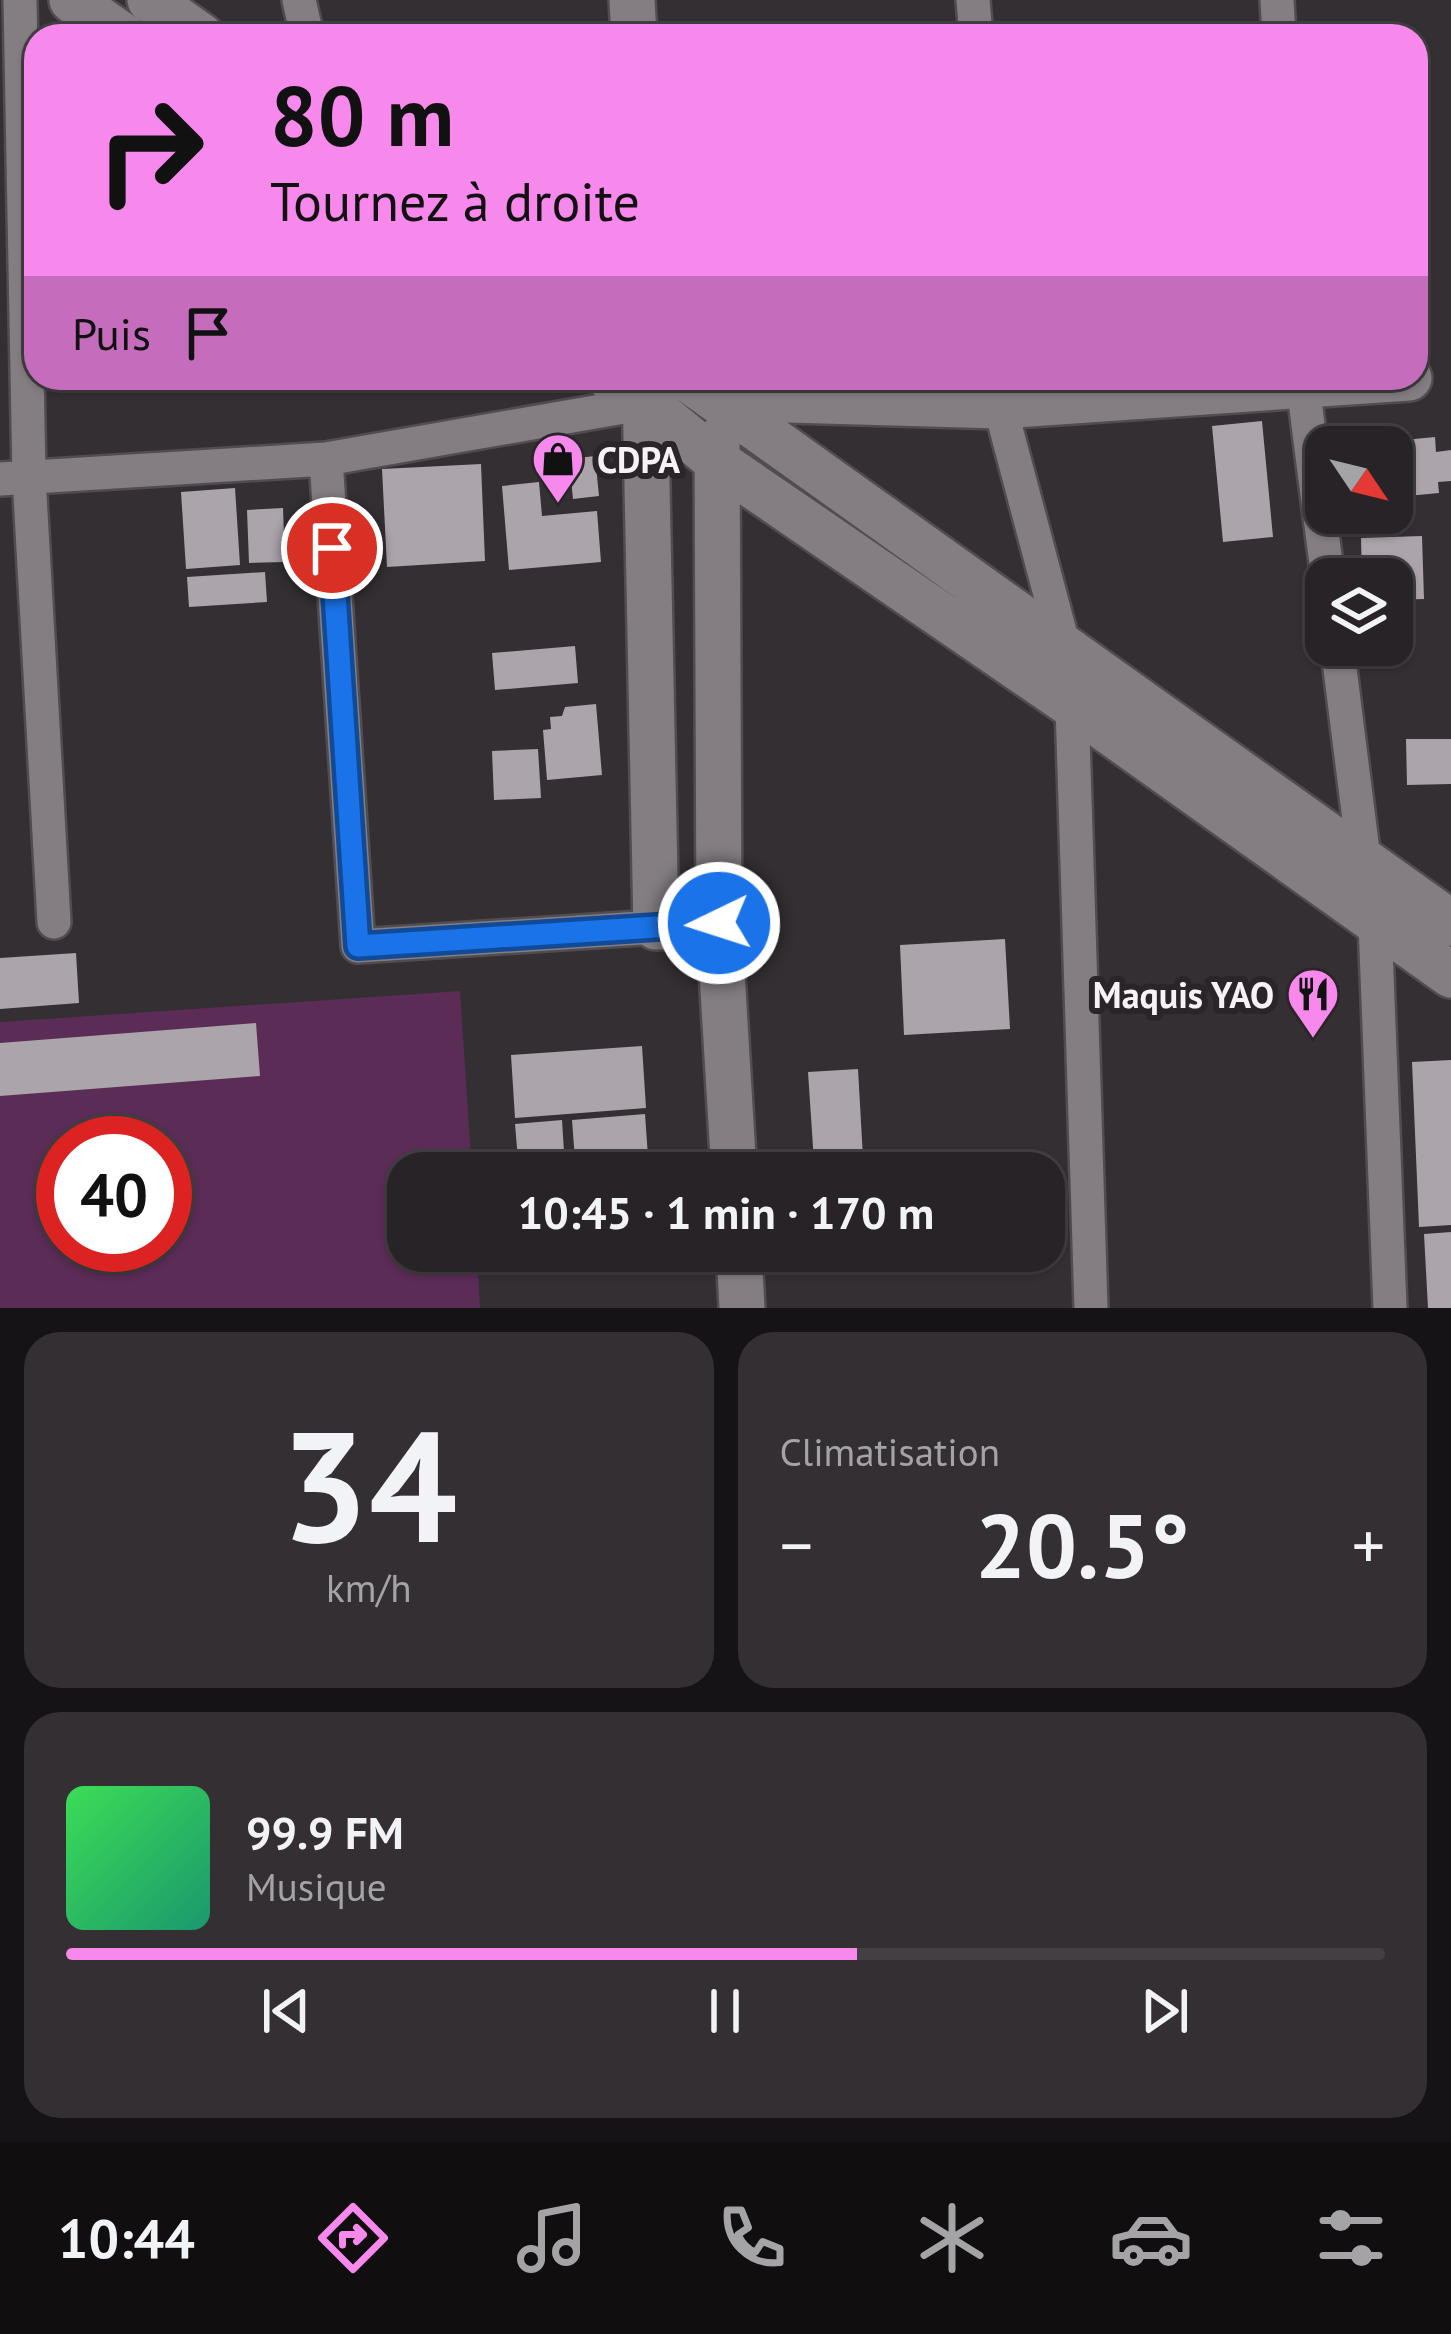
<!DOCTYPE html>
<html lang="fr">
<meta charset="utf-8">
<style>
:root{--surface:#272326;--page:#332f32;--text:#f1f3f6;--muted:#a4a4a7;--line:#434043;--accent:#f788ec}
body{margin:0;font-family:"PT Sans",sans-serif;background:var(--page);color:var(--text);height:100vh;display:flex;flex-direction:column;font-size:45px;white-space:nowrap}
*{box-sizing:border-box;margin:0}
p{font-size:39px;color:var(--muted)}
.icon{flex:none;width:66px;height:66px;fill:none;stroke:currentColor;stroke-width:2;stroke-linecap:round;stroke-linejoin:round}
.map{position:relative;height:1308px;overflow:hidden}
.panel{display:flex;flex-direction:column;gap:24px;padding:24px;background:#151315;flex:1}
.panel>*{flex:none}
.guide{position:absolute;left:24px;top:24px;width:1404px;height:366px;border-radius:36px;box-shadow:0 3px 9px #0004,0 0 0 3px var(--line);background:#f788ec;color:#111;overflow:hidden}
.needle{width:78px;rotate:125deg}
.buttons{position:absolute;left:1305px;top:426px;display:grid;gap:24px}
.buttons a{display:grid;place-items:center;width:108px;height:108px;border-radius:24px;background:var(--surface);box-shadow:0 3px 9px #0004,0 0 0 3px var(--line);font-size:60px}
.speed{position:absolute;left:36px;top:1116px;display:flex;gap:24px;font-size:60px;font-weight:700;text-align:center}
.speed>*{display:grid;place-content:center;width:156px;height:156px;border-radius:50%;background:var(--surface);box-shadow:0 3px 9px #0004,0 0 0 3px var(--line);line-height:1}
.speed .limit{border:18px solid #d22;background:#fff;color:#111}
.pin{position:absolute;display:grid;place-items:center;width:102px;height:102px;color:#fff;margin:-51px;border:6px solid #fff;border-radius:50%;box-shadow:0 3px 12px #0007}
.me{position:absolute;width:132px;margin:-66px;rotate:266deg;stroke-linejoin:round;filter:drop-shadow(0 0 9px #0008)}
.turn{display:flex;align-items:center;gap:42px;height:252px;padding:0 48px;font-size:54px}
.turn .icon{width:156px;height:156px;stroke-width:2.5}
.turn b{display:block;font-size:84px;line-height:102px}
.then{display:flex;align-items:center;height:114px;padding:0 48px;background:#0003;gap:24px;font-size:45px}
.big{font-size:90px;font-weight:800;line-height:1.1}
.panel .card{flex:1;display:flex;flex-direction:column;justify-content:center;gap:18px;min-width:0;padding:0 42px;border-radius:36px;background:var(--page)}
.panel .dial{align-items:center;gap:0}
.dial b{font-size:156px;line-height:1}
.song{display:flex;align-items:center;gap:36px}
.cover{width:144px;height:144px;border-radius:18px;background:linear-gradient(135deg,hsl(130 70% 55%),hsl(160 70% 35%))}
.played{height:12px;border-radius:6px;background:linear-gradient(90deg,var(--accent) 60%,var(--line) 60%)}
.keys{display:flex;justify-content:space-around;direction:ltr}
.heat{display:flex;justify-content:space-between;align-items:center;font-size:66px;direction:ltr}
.panel .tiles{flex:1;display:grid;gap:24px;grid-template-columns:1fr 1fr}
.card:last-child{grid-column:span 2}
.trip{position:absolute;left:387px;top:1152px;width:678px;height:120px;border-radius:36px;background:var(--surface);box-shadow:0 3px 9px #0004,0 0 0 3px var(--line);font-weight:800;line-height:120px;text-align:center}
.tabs{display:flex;height:192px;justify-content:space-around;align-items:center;background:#100e0f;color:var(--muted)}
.tabs .icon{width:84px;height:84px}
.tabs .selected{color:var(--accent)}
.tabs b{font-size:54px;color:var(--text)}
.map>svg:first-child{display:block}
.green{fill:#5a2c56;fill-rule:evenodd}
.building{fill:#aba4aa}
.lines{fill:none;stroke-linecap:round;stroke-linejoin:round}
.street-casing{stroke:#504c4f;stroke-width:38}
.secondary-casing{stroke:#504c4f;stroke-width:50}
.street{stroke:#847e83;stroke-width:33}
.secondary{stroke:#847e83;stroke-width:45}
.route-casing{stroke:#114b97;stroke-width:30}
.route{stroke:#1a73e8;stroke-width:21}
.labels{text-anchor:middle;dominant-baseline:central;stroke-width:12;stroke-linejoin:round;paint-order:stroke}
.poi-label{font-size:36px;font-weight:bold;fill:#f6f2f5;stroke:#2a2529;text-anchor:start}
</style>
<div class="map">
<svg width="1451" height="1308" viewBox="0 0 1451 1308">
<rect width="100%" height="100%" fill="#342f33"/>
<path class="green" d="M 460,991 L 472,1173 L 408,1173 L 408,1251 L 477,1251 L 480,1308 L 0,1308 L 0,1022 ZM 63,1143 L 165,1143 L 165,1245 L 63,1245 Z"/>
<path class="building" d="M 1262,421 L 1273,537 L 1223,542 L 1212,426 Z
M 1435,437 L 1436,452 L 1451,450 L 1451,481 L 1438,482 L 1439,493 L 1407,496 L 1405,474 L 1392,475 L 1392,457 L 1405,457 L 1404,440 Z
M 595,456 L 599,496 L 573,499 L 569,459 Z
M 481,464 L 485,561 L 387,567 L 382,469 Z
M 539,482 L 542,516 L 597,511 L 601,562 L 509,570 L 502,486 Z
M 235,488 L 240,565 L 186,569 L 181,492 Z
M 283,508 L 285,562 L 249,563 L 247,510 Z
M 1422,536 L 1424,599 L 1392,600 L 1392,579 L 1362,579 L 1361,538 Z
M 265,572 L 267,602 L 189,607 L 187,577 Z
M 575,646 L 578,683 L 495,690 L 492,653 Z
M 596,704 L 602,775 L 547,780 L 543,730 L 551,729 L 550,717 L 562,716 L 565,707 Z
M 1406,739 L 1451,739 L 1451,784 L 1407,785 Z
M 538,749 L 541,798 L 494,800 L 492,751 Z
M 1005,939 L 1010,1029 L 904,1035 L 900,945 Z
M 76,953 L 79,1003 L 0,1009 L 0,958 Z
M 256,1023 L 260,1076 L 0,1096 L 0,1043 Z
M 642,1046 L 646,1108 L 515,1118 L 511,1055 Z
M 1451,1060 L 1451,1225 L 1419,1227 L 1412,1062 Z
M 858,1069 L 863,1158 L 814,1162 L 808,1072 Z
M 645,1114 L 649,1171 L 576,1173 L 572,1120 Z
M 562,1120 L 565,1168 L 519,1172 L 515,1124 Z
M 1451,1232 L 1451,1308 L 1428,1308 L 1424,1234 Z"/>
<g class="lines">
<g class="street-casing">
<path id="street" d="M 20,0 L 29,477 L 54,922
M 299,0 L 307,36
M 973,0 L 976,36
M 1277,0 L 1279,36
M 998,378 L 1000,406 L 1064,647
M 1302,378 L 1328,579
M 326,459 L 358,946 L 656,927
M 0,479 L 326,459 L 646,403
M 1337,645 L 1364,859
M 1072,705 L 1091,1308
M 1375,923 L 1390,1308"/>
</g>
<g class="secondary-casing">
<path id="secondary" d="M 72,0 L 123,36
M 150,0 L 201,36
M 632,0 L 634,36
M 610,378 L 646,403 L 718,462 L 1072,705 L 1451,975
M 686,378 L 1451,923
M 645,387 L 656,927 L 719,923
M 715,398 L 1000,406 L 1409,378
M 717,441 L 719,923 L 734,1173
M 739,1251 L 742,1308"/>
</g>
<use href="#street" class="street"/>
<use href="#secondary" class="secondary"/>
</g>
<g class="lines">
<g class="route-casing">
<path id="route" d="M 332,548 L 358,946 L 719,923"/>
</g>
<use href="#route" class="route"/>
</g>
<defs>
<g id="shop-pin" transform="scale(2.7)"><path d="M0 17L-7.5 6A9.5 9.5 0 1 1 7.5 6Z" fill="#f788ec" stroke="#2a2529"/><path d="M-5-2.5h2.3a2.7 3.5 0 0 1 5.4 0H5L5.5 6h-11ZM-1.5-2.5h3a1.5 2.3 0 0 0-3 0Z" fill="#111"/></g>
<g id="restaurant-pin" transform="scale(2.7)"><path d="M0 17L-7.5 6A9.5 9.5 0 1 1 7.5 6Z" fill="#f788ec" stroke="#2a2529"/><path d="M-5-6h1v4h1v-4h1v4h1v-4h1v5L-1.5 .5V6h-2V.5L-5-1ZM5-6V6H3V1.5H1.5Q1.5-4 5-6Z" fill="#111"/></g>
</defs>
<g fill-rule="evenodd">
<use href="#shop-pin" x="558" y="459"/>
<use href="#restaurant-pin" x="1313" y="994"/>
</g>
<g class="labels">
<g class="poi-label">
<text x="597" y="459">CDPA</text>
<text x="1274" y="994" text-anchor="end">Maquis YAO</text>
</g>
</g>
</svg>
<div class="buttons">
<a><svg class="needle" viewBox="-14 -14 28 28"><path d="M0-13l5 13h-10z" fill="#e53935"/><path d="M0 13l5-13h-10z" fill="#a4a4a7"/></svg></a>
<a><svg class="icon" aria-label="layers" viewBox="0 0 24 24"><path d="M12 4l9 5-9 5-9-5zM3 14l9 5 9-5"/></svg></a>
</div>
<div class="speed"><div class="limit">40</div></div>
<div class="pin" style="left:332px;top:548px;background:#d93025"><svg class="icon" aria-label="arrive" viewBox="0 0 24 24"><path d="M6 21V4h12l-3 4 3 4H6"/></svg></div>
<svg class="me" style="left:719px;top:923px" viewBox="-20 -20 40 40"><circle r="17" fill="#1a73e8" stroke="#fff" stroke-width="3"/><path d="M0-11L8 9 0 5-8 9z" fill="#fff"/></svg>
<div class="trip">10:45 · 1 min · 170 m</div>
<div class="guide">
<div class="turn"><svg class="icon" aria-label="right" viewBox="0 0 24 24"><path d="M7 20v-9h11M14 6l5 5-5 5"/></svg><div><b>80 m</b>Tournez à droite</div></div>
<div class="then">Puis<svg class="icon" aria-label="arrive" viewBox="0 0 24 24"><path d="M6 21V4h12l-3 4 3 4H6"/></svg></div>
</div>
</div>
<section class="panel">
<div class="tiles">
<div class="card dial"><b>34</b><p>km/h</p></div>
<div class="card"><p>Climatisation</p>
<div class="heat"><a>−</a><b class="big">20.5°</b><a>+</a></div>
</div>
<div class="card">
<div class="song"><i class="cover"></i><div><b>99.9 FM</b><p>Musique</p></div></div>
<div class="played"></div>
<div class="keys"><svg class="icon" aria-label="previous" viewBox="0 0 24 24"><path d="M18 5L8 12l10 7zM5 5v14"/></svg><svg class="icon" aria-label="pause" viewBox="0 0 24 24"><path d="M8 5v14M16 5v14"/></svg><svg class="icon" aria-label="next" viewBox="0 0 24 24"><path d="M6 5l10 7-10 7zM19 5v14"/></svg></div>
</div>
</div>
</section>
<nav class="tabs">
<b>10:44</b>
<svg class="icon selected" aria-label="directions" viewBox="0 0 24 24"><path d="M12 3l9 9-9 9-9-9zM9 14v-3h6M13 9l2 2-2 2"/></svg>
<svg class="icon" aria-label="music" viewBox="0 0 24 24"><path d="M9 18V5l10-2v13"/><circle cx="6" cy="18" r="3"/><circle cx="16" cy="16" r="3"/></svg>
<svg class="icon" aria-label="phone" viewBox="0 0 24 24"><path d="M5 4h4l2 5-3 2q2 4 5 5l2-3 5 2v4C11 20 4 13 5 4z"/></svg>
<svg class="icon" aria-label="climate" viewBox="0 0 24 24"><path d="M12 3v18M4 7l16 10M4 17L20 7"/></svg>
<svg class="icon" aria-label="car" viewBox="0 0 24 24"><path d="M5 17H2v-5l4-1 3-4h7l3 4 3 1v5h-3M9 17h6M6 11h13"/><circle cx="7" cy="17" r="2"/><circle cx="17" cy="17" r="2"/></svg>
<svg class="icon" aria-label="filters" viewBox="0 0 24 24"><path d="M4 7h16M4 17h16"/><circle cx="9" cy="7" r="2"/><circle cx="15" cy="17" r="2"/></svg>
</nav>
